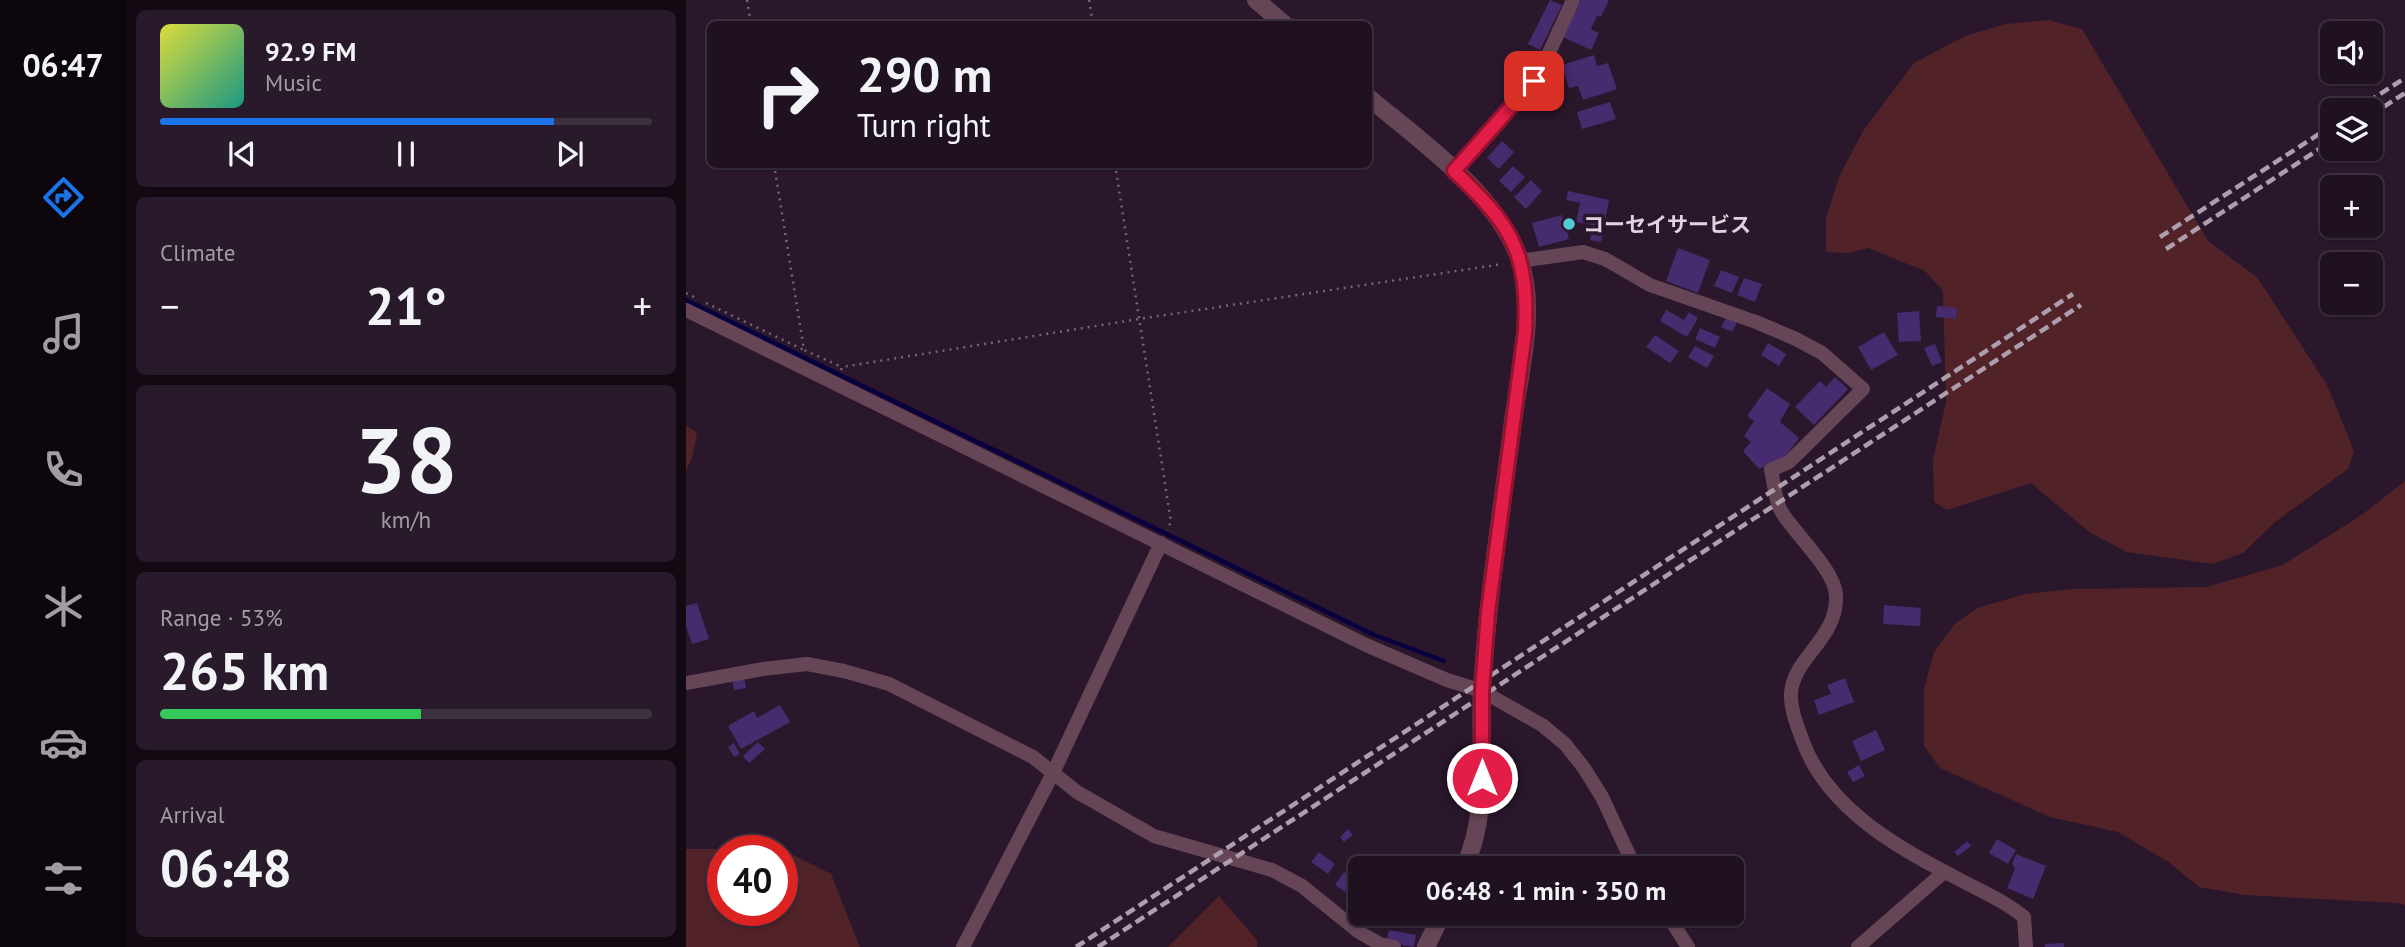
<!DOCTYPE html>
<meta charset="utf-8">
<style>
:root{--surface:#201121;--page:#281a2a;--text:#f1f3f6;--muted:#a29da5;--line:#3d313f;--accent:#1a73e8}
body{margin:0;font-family:"PT Sans","Noto Sans JP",sans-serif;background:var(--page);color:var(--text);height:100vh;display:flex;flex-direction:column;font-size:26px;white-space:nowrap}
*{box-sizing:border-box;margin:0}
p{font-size:23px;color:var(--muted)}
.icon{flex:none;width:38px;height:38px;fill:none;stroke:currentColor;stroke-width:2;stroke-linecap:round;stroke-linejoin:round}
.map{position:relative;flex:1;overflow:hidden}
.side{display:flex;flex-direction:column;gap:10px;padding:10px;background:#120912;width:560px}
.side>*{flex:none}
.guide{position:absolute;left:21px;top:21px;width:665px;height:147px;border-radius:10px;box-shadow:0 2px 5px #0004,0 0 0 2px var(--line);background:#201121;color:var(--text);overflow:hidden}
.controls{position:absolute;left:1634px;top:21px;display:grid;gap:14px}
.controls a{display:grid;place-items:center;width:63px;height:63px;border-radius:10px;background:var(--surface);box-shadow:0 2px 5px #0004,0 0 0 2px var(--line);font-size:35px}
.speed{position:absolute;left:21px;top:835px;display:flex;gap:14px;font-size:35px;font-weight:700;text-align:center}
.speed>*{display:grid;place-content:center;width:91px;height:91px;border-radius:50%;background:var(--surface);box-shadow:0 2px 5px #0004,0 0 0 2px var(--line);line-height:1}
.speed .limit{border:10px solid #d22;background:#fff;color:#111}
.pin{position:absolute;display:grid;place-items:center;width:60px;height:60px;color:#fff;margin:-30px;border-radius:14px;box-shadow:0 4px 10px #0006}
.me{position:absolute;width:77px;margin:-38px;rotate:0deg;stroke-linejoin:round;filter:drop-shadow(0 0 5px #0008)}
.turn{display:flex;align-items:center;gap:24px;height:147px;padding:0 35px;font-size:32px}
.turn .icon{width:91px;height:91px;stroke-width:2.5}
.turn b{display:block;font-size:49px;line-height:60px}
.big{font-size:52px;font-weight:600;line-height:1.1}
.side .card{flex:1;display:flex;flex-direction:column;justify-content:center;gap:10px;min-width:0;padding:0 24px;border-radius:10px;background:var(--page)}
.side .dial{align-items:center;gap:0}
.dial b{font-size:91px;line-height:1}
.song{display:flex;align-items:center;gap:21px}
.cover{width:84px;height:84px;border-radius:10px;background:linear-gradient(135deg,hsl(60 70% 55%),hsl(170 70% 35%))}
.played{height:7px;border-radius:4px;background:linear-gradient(90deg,var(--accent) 80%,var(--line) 80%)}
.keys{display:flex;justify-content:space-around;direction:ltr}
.heat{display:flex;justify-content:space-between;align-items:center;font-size:38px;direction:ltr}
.charge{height:10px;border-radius:5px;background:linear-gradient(90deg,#34c759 53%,var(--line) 0)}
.trip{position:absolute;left:662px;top:856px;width:396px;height:70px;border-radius:10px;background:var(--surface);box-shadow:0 2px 5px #0004,0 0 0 2px var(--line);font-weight:600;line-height:70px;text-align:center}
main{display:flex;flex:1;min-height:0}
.dock{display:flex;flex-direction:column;width:126px;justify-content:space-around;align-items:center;background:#0d070d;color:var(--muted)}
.dock .icon{width:49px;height:49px}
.dock .current{color:var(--accent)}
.dock b{font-size:32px;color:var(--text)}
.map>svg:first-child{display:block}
.green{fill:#522229;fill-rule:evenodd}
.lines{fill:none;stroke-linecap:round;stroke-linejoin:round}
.stream{stroke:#090040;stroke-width:4.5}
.building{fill:#462b6e}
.path{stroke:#756577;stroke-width:2.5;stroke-dasharray:2 5;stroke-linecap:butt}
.minor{stroke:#664656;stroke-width:14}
.tertiary{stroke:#664656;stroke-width:18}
.rail{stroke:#ac9ead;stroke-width:4.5;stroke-dasharray:10 5;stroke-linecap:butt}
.route-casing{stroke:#92132f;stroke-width:18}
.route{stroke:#e11d48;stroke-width:12}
.poi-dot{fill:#51ccd3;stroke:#2a172c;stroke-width:2.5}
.labels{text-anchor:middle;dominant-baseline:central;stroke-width:7;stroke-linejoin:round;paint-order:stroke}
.poi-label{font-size:21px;font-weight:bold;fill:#dfd3e0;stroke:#2a172c;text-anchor:start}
</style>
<main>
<nav class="dock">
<b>06:47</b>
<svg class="icon current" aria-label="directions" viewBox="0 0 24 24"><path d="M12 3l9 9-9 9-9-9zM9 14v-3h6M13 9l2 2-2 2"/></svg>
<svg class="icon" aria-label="music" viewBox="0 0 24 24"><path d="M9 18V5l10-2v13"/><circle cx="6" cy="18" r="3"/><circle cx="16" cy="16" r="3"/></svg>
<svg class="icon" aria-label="phone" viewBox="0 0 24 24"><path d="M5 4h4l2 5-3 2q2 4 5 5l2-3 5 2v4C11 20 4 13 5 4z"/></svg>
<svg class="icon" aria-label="climate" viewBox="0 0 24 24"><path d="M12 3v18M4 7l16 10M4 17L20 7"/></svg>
<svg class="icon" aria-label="car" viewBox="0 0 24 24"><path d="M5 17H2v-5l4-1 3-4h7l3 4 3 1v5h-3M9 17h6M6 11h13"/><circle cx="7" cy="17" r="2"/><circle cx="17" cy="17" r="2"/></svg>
<svg class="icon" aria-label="filters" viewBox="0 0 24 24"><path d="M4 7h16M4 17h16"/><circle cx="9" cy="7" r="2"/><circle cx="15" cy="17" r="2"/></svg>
</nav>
<section class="side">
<div class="card">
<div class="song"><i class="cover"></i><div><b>92.9 FM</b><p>Music</p></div></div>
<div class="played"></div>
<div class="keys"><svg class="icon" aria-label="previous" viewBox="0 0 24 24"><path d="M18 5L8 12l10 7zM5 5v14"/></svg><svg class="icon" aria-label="pause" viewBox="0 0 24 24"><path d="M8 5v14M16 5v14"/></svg><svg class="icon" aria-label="next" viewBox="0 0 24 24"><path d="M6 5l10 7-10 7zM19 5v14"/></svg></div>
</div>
<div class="card"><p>Climate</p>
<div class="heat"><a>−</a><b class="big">21°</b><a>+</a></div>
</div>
<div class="card dial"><b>38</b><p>km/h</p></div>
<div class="card"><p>Range · 53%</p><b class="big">265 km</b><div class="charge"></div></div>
<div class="card"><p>Arrival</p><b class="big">06:48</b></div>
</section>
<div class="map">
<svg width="1719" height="947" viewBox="0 0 1719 947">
<rect width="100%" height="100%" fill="#2a172c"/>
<path class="green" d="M 1362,20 L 1396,29 L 1522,241 L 1571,277 L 1641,385 L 1668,451 L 1662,469 L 1589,522 L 1557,553 L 1527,564 L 1441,552 L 1403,532 L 1345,483 L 1261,510 L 1248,502 L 1247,460 L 1260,402 L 1257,291 L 1239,271 L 1182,248 L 1162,253 L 1140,252 L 1140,219 L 1153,177 L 1177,131 L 1228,63 L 1279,36 L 1320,24 Z
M 0,425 L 11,433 L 6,458 L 0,471 Z
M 1719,481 L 1719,905 L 1712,903 L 1559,895 L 1513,887 L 1484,863 L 1432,832 L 1364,817 L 1254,768 L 1238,746 L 1238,689 L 1248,652 L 1269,624 L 1291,608 L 1339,594 L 1387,589 L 1520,587 L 1597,565 L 1677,514 Z
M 0,849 L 95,849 L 145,874 L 174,947 L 0,947 ZM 96,850 L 96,910 L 37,910 L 37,850 Z
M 533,896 L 571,940 L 571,947 L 482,947 Z"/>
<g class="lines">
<path class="stream" d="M 0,300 L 686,634 L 758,661"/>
</g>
<path class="building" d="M 864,0 L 876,5 L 854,50 L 842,44 Z
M 895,0 L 923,0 L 915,17 L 911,16 L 905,29 L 913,33 L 905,50 L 877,37 Z
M 908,55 L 911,66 L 922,63 L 931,89 L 897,100 L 892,86 L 883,88 L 876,65 Z
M 924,102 L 930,119 L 896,129 L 891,112 Z
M 816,141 L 828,152 L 813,169 L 801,158 Z
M 827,166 L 839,177 L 825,192 L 813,181 Z
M 845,180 L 856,191 L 840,209 L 828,197 Z
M 882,191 L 923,200 L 915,242 L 904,240 L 907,225 L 890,222 L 894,203 L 880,200 Z
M 876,215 L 883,239 L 853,247 L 846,223 Z
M 992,248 L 1024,260 L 1012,293 L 980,281 Z
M 1035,270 L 1053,277 L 1046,293 L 1028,286 Z
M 1058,278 L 1076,284 L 1069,302 L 1051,295 Z
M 1251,306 L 1271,308 L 1270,319 L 1250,317 Z
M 980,310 L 998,320 L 1003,312 L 1012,318 L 1001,337 L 974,321 Z
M 1233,311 L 1235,341 L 1213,342 L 1211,313 Z
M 1040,318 L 1051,323 L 1046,332 L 1035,327 Z
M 1014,328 L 1034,337 L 1029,348 L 1009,339 Z
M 1198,332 L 1212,355 L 1185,370 L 1172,347 Z
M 969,335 L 993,351 L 984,363 L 960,347 Z
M 1082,343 L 1100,354 L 1093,366 L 1075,355 Z
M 1249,344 L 1256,362 L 1246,366 L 1238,348 Z
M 1009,346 L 1028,356 L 1021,368 L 1002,357 Z
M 1149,377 L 1162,389 L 1128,425 L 1109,407 L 1134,381 L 1140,387 Z
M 1081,388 L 1104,404 L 1094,422 L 1113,438 L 1098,458 L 1073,469 L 1057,451 L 1065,442 L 1058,436 L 1068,421 L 1061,416 Z
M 11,603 L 23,639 L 6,644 L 0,626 L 0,606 Z
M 1198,605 L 1235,608 L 1234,626 L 1197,624 Z
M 58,677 L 60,688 L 48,690 L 46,679 Z
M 1159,678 L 1168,702 L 1133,715 L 1128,700 L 1145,694 L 1141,685 Z
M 94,705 L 104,722 L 55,749 L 42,726 L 68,711 L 71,718 Z
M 1190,730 L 1199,750 L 1175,761 L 1166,741 Z
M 72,742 L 79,749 L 63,763 L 57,756 Z
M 48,743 L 54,754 L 48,757 L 42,747 Z
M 1173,765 L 1179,776 L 1167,782 L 1161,772 Z
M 662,829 L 667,835 L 658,842 L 654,837 Z
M 1311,839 L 1330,850 L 1322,864 L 1303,853 Z
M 1281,841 L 1285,846 L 1272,856 L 1268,852 Z
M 633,852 L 649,864 L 642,874 L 625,862 Z
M 1330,854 L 1360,866 L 1347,899 L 1321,888 L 1329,869 L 1326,864 Z
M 658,872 L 674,883 L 674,896 L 671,900 L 649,885 Z
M 676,914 L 703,914 L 706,916 L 698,928 Z
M 703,930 L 730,935 L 728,947 L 700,942 Z
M 1378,943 L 1378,947 L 1359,947 L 1359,944 Z"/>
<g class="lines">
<path class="path" d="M 61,0 L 65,24
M 403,0 L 407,24
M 88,164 L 118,350 L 156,367
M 429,164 L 485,522 L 481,530
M 0,293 L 8,297
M 20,303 L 118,350
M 155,370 L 156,367 L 453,319 L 817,264"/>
<path class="minor" d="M 768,171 L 848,81 L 857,66 L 887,0
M 834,261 L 897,252 L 919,259 L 964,285 L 1070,322 L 1110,339 L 1136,353 L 1177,389 L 1103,462 L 1085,470 C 1088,483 1089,500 1095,511 C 1108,533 1149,570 1150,595 C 1152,639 1108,656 1105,693 C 1104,709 1111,725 1116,739 C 1139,805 1206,845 1265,875 C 1290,889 1316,899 1338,917 L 1340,947
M 0,310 L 680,645 L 761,680 L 796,691 L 856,725 L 879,744 L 898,768 L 916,797 L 943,855 L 951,868
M 0,683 L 77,669 L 121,664 L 158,671 L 203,684 L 347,757 L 391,792 L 468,836 L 586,870 L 616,886 L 673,932 L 694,944 L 708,947
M 981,914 L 1002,947
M 277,947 L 367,773 L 475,543
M 1172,947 L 1258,872"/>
<path class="tertiary" d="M 570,0 L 598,24
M 682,97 C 734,141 810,193 833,258 C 851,308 834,370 827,421 C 816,510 801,600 796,690 C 793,748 804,813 778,868
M 740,947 L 756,914"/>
<path class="rail" d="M 1669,110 L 1719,78
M 1685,115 L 1719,93
M 1474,237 L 1647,125
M 1480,249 L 1647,140
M 390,947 L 1387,294
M 412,947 L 1395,305"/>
</g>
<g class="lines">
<g class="route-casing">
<path id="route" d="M 796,778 L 796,691 L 802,612 L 839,332 C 843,251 825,225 768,171 L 848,81"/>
</g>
<use href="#route" class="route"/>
</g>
<circle class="poi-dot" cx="883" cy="224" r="7"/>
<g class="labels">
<g class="poi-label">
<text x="897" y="224">コーセイサービス</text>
</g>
</g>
</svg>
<div class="controls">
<a><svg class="icon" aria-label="sound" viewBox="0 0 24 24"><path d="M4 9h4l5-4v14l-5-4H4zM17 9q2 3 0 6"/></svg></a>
<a><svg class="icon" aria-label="layers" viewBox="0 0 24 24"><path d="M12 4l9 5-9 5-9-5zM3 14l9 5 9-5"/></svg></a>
<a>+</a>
<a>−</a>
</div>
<div class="speed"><div class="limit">40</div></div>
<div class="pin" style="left:848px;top:81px;background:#d93025"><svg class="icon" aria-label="arrive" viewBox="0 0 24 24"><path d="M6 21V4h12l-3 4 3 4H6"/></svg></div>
<svg class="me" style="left:796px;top:778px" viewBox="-20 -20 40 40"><circle r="17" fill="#e11d48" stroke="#fff" stroke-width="3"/><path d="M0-11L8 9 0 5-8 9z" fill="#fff"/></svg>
<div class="trip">06:48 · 1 min · 350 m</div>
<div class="guide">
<div class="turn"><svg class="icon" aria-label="right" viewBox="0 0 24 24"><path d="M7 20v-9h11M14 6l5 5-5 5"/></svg><div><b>290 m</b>Turn right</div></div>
</div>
</div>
</main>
